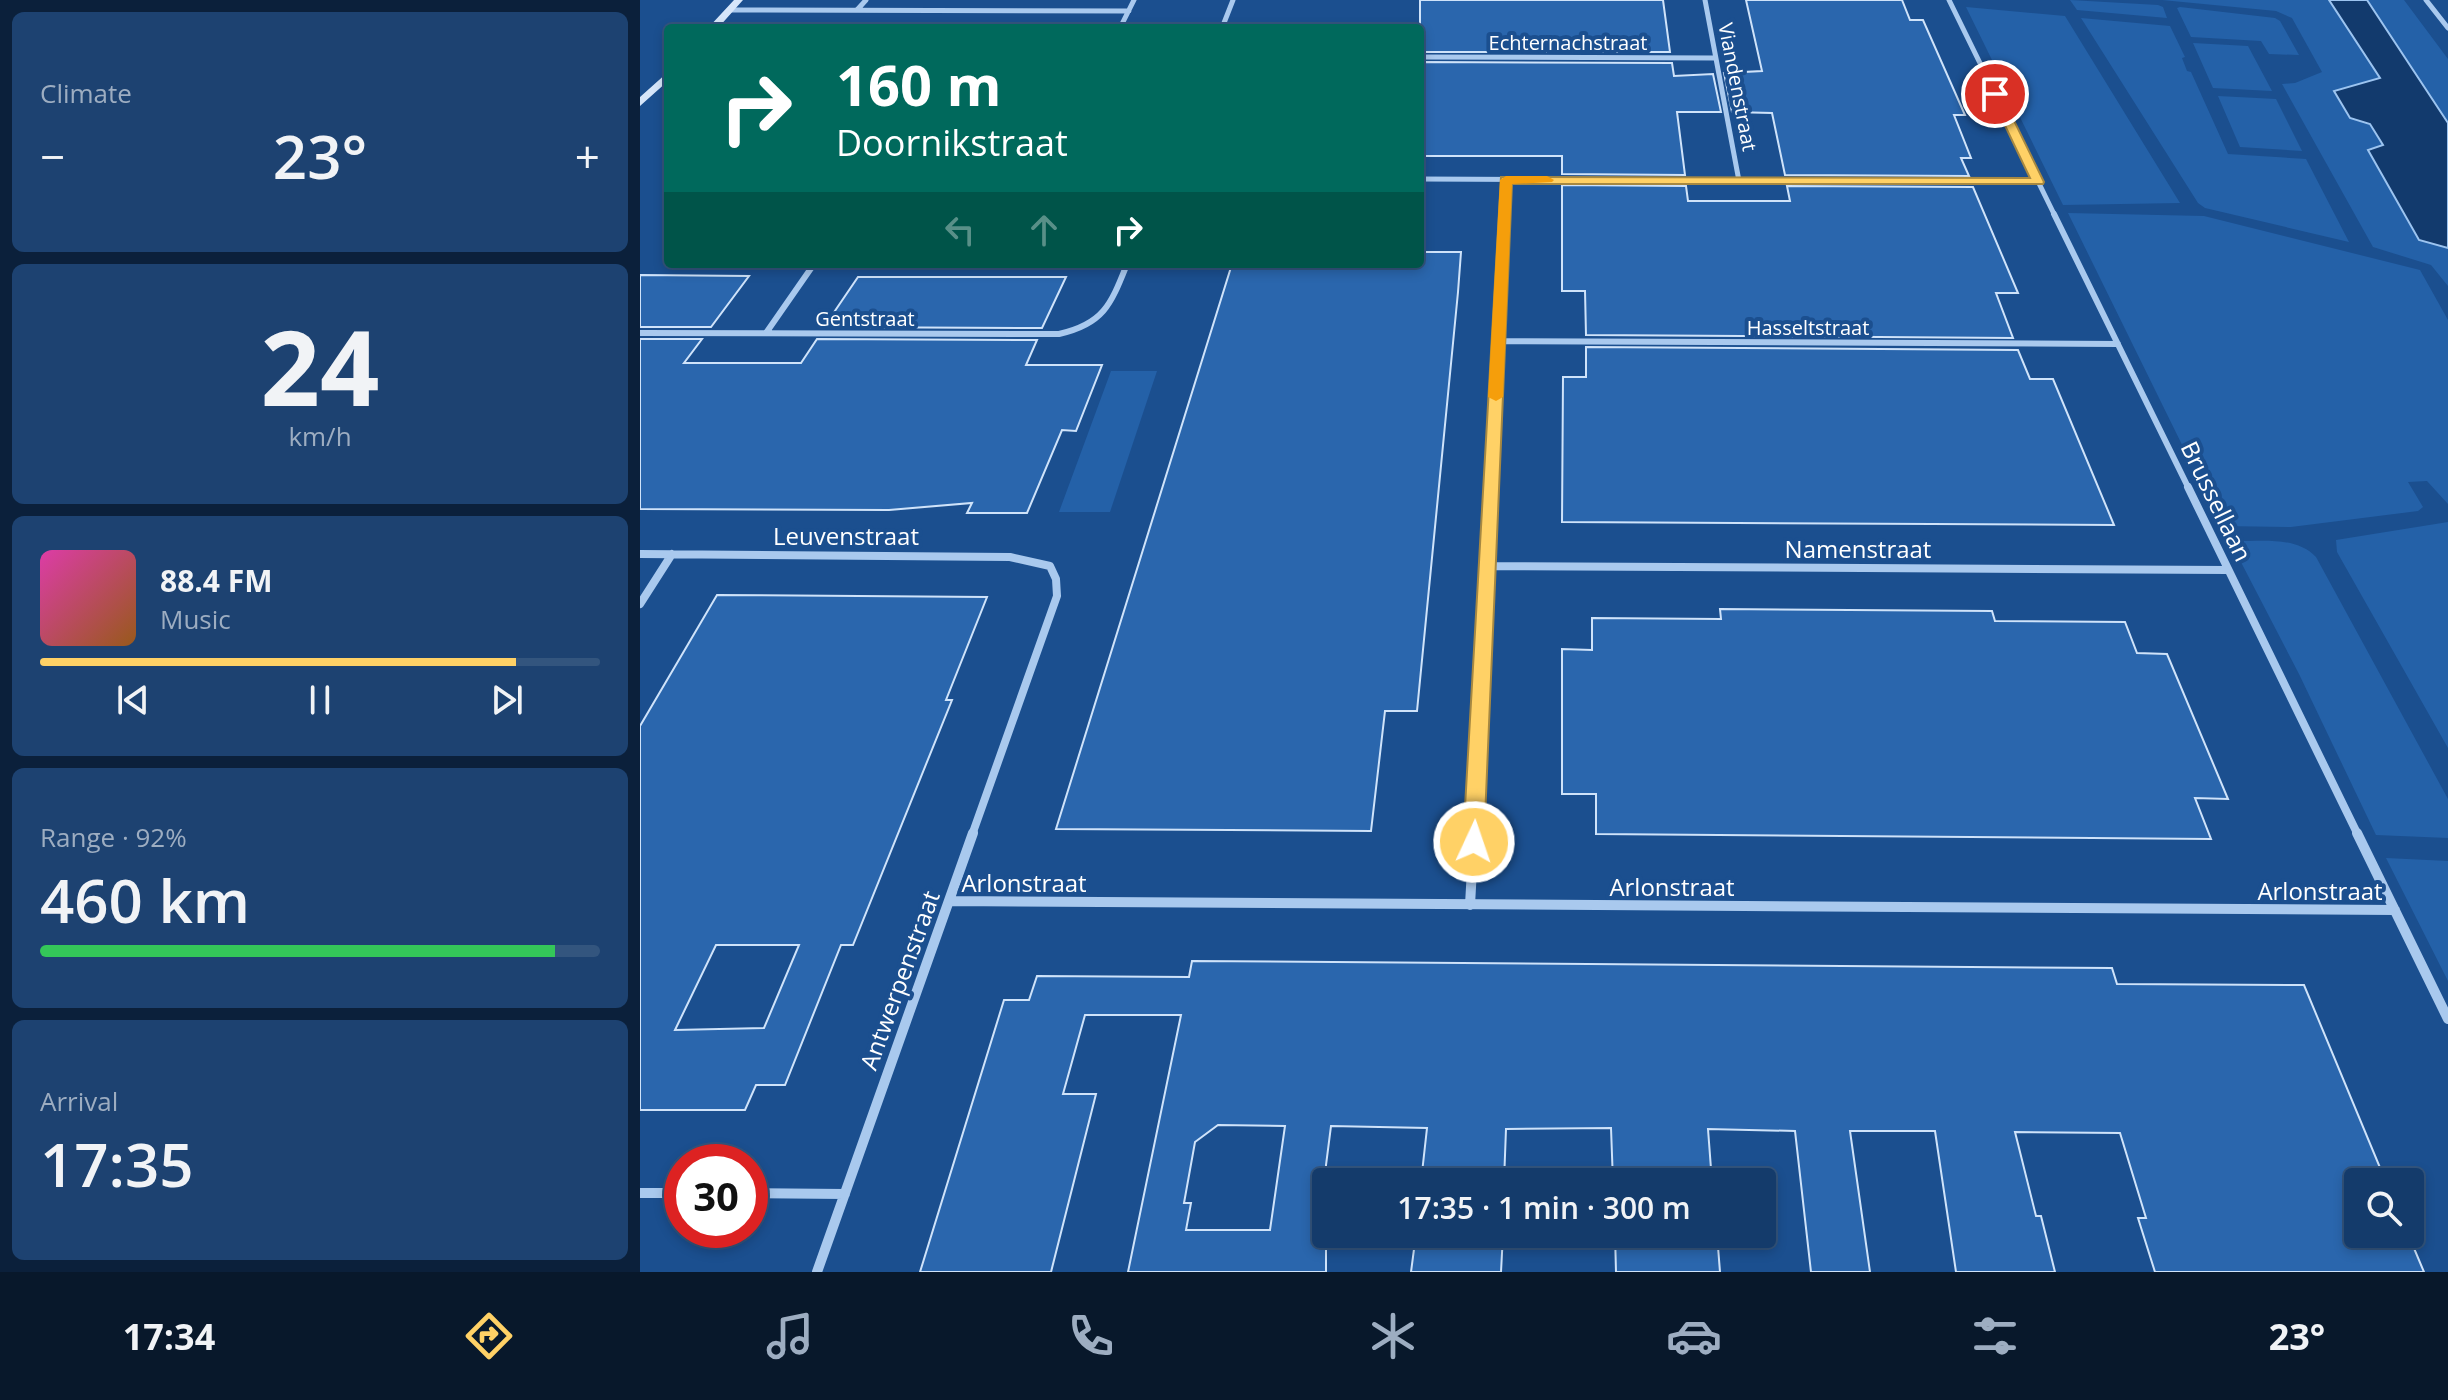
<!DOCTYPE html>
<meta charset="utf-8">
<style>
:root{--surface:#143b6b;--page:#1d4271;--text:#f1f3f6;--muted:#9dadc1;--line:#33557e;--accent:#ffd166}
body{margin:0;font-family:"Open Sans",sans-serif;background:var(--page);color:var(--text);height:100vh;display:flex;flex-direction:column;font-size:30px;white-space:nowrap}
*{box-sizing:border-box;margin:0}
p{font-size:26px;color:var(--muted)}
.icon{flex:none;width:44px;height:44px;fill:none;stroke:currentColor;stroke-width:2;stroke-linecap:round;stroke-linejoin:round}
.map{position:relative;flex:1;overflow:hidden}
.panel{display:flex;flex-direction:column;gap:12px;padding:12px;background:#0b203b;width:640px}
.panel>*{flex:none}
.guide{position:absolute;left:24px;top:24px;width:760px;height:244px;border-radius:8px;box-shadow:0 4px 12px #0003,0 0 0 2px var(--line);background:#00695c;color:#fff;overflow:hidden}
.controls{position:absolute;left:1704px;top:1168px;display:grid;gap:16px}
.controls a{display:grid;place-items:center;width:80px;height:80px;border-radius:8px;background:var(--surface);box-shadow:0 4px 12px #0003,0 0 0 2px var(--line);font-size:40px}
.speed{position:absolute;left:24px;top:1144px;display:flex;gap:16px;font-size:40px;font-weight:700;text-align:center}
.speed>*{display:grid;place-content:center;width:104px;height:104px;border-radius:50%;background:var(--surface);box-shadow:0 4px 12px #0003,0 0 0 2px var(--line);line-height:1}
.speed .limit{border:12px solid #d22;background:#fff;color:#111}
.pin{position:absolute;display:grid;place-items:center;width:68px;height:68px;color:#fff;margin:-34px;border:4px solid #fff;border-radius:50%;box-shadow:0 2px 8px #0007}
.me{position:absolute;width:88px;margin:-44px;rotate:3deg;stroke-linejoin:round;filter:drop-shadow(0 0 6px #0008)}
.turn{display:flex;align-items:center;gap:28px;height:168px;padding:0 40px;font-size:36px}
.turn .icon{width:104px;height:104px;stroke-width:2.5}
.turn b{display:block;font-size:56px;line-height:68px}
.lanes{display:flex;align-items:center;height:76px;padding:0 40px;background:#0003;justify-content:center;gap:40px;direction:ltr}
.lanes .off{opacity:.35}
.big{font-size:60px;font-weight:600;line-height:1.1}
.panel .card{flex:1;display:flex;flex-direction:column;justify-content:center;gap:12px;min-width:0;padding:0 28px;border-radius:12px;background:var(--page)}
.panel .dial{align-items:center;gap:0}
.dial b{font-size:104px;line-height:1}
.song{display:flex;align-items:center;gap:24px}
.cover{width:96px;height:96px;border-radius:12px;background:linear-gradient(135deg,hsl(320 70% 55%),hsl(30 70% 35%))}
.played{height:8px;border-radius:4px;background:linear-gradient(90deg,var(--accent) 85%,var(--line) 85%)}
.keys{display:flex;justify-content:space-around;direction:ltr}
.heat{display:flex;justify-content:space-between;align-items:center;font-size:44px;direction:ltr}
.charge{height:12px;border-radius:6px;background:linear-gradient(90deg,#34c759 92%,var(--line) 0)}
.trip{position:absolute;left:672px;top:1168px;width:464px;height:80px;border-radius:8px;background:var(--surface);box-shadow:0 4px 12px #0003,0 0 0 2px var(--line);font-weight:600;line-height:80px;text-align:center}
.dock{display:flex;height:128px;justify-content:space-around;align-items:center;background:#08182b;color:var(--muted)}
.dock .icon{width:56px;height:56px}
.dock .active{color:var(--accent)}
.dock b{font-size:36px;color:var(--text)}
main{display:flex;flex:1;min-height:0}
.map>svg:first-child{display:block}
.green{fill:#2461a8}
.water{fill:#123a6d;stroke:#9cc4f0;stroke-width:2}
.building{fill:#2a66ad;stroke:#cfe3fa;stroke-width:2;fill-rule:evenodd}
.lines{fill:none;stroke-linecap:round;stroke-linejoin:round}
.street-far3{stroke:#a9c9ee;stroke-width:5}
.street-far2{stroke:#a9c9ee;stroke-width:6}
.street-far1{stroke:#a9c9ee;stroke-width:8}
.street{stroke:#a9c9ee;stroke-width:10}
.secondary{fill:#d6e6fa;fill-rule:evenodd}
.route{fill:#ffd166;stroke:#a68842;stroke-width:2}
.slow{fill:#f59e0b}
.labels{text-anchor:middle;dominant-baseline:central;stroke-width:8;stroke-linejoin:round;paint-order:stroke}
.far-street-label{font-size:20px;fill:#fff;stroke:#1b4f8f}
.street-label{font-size:24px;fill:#fff;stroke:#1b4f8f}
</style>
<main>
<section class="panel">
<div class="card"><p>Climate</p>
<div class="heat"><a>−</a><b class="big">23°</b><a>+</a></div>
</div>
<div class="card dial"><b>24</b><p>km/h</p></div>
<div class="card">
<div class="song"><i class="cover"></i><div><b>88.4 FM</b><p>Music</p></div></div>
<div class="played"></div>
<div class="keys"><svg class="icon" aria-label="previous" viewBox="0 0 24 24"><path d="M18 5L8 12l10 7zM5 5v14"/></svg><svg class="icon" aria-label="pause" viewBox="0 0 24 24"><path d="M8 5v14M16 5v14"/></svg><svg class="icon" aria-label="next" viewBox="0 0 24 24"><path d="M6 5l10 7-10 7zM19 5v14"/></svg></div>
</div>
<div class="card"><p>Range · 92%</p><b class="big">460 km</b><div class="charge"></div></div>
<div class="card"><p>Arrival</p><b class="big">17:35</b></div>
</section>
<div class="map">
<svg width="1808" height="1272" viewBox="0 0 1808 1272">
<rect width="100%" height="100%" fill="#1b4f8f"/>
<path class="green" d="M 1430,0 L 1518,5 L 1523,7 L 1527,18 L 1437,10 Z
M 1522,0 L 1689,0 L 1740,78 L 1695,92 L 1730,124 L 1743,146 L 1729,149 L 1779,240 L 1808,248 L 1808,286 L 1791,265 L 1733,247 L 1642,84 L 1655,83 L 1682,72 L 1652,18 L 1636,11 Z
M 1727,0 L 1764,0 L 1808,59 L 1808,123 Z
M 1326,7 L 1425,16 L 1540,203 L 1423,205 Z
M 1540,7 L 1635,18 L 1640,21 L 1659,55 L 1629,54 L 1621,41 L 1551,37 L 1537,8 Z
M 1441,18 L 1530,26 L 1545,57 L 1542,58 L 1547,71 L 1551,72 L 1588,154 L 1666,159 L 1709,242 L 1565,208 L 1558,203 Z
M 1553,43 L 1608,46 L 1632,91 L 1573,88 Z
M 1578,96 L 1636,99 L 1662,151 L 1600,147 Z
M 1428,213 L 1564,216 L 1780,270 L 1808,320 L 1808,504 L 1787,481 L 1768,482 L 1783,507 L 1778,511 L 1651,527 L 1582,526 Z
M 471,371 L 517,371 L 470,512 L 419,512 Z
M 1808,522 L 1808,748 L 1697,552 L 1696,540 Z
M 1590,541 C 1618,542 1655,535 1676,557 L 1808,799 L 1808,838 L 1736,835 L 1659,674 Z
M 1746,858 L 1808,861 L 1808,981 Z"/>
<path class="water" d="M 1689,0 L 1727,0 L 1808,123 L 1808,248 L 1779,240 L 1728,150 L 1743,145 L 1730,124 L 1710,118 L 1694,91 L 1740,78 Z"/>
<path class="building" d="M 780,0 L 1023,0 L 1030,52 L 780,52 Z
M 1106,0 L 1262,0 L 1270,20 L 1283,20 L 1325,115 L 1314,115 L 1331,158 L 1321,158 L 1329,176 L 1145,175 L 1132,113 L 1092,112 L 1084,73 L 1122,71 Z
M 780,62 L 1032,63 L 1034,76 L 1073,74 L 1081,112 L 1037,112 L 1045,175 L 922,174 L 922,156 L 780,156 Z
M 922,185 L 1046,186 L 1048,201 L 1150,201 L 1147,186 L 1333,187 L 1378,293 L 1356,293 L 1373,338 L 946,335 L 945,291 L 922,291 Z
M 780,252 L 821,252 L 818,292 L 777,711 L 745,711 L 731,831 L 416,829 L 592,264 L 780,264 Z
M 0,275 L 109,276 L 71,327 L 0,327 Z
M 218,277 L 426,277 L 402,328 L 184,327 Z
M 0,339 L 62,339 L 44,363 L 161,363 L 177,339 L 397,340 L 386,365 L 462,365 L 436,431 L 422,430 L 387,513 L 327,513 L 332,503 L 249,510 L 0,509 Z
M 946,347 L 1378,350 L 1390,379 L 1413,379 L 1474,525 L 922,522 L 923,377 L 946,377 Z
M 77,595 L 347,597 L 306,700 L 312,700 L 213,945 L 201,945 L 145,1085 L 116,1085 L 105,1110 L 0,1110 L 0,726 ZM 76,945 L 159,945 L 124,1028 L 35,1030 Z
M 1080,609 L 1352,611 L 1355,621 L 1485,622 L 1497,653 L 1527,654 L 1588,799 L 1555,798 L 1571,839 L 956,834 L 956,794 L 922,794 L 922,649 L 952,650 L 952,618 L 1081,619 Z
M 552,961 L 1472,968 L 1477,984 L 1664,985 L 1746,1182 L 1718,1182 L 1718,1234 L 1768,1234 L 1784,1272 L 1515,1272 L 1498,1218 L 1506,1218 L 1480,1133 L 1375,1132 L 1396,1216 L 1401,1216 L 1415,1272 L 1316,1272 L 1295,1131 L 1210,1131 L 1230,1272 L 1171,1272 L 1155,1131 L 1068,1129 L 1072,1182 L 973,1182 L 971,1128 L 866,1129 L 864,1182 L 781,1182 L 787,1128 L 691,1126 L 686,1165 L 686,1272 L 488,1272 L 541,1015 L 445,1015 L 423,1094 L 456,1094 L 411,1272 L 280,1272 L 364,1000 L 389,1000 L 397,976 L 549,977 ZM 578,1125 L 645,1126 L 630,1230 L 546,1230 L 551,1203 L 544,1203 L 555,1142 Z
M 776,1234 L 863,1234 L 861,1272 L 771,1272 Z
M 975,1234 L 1077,1234 L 1080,1272 L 976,1272 Z"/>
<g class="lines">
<path class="street-far3" d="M 1065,0 L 1099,181
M 1309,0 L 1415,216
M 1786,0 L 1808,28
M 89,10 L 489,11
M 217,10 L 226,0
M 480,28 L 494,0
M 582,28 L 593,0
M 780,57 L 1076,58
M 780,179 L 1398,182
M 864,216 L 866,180"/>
<path class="street-far2" d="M 1414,214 L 1549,489
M 0,333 L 419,334 C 464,324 471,304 487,264
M 126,333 L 174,264
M 858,341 L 1478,344
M 851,489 L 864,214"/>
<path class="street-far1" d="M 1548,487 L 1718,835
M 0,554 L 370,557 L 410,566 L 416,579 L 417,596 L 332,835
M 848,566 L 1588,570
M 0,604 L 32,554
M 833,835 L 851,487"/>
<path class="street" d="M 1717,833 L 1808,1019
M 309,901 L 1755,910
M 830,905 L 834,833
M 0,1193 L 42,1193
M 110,1193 L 205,1194
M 177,1272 L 333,833"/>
<path class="secondary" d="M 94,0 L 103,0 L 78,28 L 68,28 Z
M 28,72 L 28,81 L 0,106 L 0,97 Z"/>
</g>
<path class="route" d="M 1355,90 L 1361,94 L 1404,182 L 1403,184 L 872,184 L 844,842 L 841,847 L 834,850 L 826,847 L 823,842 L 861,177 L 1390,178 L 1350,94 Z"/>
<path class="slow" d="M 907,176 L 914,180 L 912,182 L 872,184 L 863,397 L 856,401 L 848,397 L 860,180 L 866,176 Z"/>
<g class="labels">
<g class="far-street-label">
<text x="928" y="42">Echternachstraat</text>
<text transform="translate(1098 87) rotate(79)">Viandenstraat</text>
<text x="225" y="318">Gentstraat</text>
<text x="1168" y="327">Hasseltstraat</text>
</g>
<g class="street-label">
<text transform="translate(1577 501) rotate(64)">Brussellaan</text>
<text x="206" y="535">Leuvenstraat</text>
<text x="1218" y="548">Namenstraat</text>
<text x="384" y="882">Arlonstraat</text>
<text x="1032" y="886">Arlonstraat</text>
<text x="1680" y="890">Arlonstraat</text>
<text transform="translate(259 980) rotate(-70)">Antwerpenstraat</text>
</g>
</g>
</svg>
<div class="controls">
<a><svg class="icon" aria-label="search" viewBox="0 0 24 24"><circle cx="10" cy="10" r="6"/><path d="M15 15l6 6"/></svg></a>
</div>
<div class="speed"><div class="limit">30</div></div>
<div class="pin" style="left:1355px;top:94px;background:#d93025"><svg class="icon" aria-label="arrive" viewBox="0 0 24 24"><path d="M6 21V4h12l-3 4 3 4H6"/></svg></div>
<svg class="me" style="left:834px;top:842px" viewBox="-20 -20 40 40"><circle r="17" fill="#ffd166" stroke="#fff" stroke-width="3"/><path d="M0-11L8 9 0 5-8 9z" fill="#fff"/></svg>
<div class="trip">17:35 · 1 min · 300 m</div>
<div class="guide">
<div class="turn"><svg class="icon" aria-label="right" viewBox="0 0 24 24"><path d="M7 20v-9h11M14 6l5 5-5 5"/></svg><div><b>160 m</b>Doornikstraat</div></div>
<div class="lanes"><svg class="icon off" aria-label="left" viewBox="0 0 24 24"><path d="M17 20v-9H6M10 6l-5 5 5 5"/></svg><svg class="icon off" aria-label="ahead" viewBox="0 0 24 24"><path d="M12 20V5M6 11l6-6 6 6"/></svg><svg class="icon" aria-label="right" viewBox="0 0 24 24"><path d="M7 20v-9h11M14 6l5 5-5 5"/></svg></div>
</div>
</div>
</main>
<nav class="dock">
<b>17:34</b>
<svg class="icon active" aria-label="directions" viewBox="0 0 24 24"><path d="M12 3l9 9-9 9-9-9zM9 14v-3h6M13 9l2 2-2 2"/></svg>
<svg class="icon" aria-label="music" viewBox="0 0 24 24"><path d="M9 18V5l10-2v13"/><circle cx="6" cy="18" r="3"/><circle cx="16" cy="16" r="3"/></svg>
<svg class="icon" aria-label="phone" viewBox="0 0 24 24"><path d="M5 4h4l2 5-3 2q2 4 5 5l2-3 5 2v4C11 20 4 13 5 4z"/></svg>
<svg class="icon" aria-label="climate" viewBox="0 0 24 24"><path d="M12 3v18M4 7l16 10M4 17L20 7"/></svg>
<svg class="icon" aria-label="car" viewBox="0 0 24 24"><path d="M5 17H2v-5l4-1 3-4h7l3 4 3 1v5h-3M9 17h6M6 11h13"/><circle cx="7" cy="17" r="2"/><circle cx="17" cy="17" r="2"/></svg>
<svg class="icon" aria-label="filters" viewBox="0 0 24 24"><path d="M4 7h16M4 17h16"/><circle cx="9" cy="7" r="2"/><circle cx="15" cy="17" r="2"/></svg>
<b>23°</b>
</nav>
